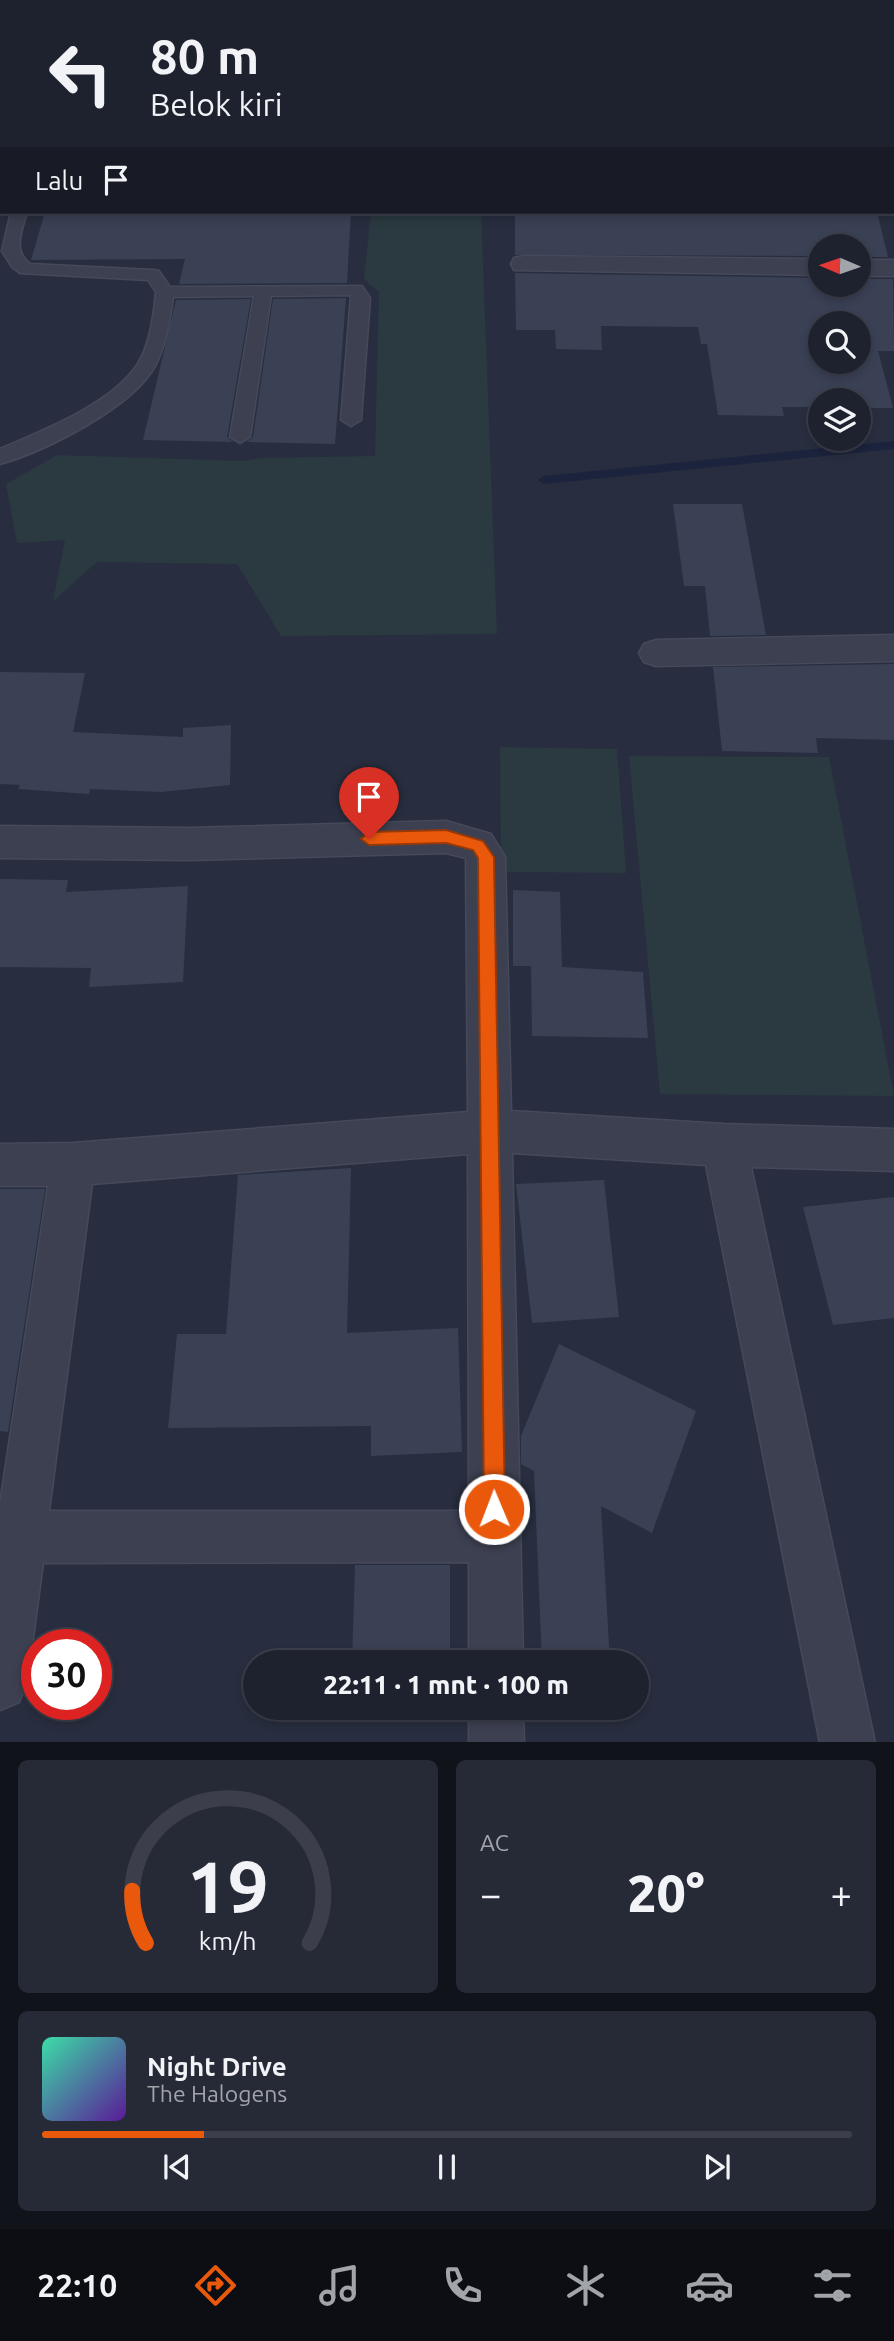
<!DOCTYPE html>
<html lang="id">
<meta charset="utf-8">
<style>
:root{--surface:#1e222f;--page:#262a37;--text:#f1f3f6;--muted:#a1a4aa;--line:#3c3f4b;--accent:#ea580c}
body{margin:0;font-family:Ubuntu,sans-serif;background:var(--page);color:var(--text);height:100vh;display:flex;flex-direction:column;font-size:26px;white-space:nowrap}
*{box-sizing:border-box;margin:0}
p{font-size:23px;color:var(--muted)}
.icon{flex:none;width:38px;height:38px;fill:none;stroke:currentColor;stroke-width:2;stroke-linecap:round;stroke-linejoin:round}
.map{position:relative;height:1742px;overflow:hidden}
.sheet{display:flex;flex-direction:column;gap:18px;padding:18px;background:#10131a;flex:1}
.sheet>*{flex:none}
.hud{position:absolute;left:0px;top:0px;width:894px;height:214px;box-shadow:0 4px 10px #0003,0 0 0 2px var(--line);background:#1e222f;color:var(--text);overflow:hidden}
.needle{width:46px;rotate:272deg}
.tools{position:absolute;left:808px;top:234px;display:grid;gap:14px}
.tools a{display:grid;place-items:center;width:63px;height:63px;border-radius:50%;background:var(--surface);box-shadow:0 4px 10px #0003,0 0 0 2px var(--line);font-size:35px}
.speed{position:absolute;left:21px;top:1629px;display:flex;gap:14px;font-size:35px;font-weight:700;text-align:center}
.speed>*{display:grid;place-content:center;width:91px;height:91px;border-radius:50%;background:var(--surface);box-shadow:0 4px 10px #0003,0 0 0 2px var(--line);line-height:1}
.speed .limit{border:10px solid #d22;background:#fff;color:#111}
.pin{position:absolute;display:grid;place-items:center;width:60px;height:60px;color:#fff;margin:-72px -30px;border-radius:50% 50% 50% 0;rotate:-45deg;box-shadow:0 0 7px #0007}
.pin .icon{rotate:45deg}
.me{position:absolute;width:77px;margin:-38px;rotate:359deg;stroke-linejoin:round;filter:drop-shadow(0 0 5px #0008)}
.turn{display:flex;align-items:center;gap:24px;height:147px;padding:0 35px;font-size:32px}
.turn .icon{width:91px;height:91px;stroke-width:2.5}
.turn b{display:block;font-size:49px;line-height:60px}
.then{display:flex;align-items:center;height:66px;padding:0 35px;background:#0003;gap:14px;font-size:26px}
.big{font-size:52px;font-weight:800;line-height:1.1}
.sheet .card{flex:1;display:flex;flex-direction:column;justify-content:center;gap:10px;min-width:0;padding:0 24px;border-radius:10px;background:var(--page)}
.sheet .dial{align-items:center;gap:0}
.dial svg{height:182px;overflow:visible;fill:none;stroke:var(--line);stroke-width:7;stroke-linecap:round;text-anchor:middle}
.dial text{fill:var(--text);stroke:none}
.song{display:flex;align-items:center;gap:21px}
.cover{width:84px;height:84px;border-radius:10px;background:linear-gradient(135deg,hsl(160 70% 55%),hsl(270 70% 35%))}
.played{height:7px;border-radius:4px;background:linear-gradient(90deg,var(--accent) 20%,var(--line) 20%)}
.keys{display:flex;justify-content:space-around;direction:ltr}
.heat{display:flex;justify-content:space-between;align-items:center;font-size:38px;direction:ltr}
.sheet .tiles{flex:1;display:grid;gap:18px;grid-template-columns:1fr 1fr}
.card:last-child{grid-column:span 2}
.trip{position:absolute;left:243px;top:1650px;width:406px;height:70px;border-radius:35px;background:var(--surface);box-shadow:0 4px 10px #0003,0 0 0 2px var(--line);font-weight:800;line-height:70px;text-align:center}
.tabs{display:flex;height:112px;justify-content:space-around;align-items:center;background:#0c0e13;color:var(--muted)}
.tabs .icon{width:49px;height:49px}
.tabs .active{color:var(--accent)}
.tabs b{font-size:32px;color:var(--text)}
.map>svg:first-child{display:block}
.green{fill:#2a3a40}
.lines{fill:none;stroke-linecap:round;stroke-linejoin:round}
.stream{fill:#1b233d;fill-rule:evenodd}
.building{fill:#3a4155;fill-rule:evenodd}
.lane-casing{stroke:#454959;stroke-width:3}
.street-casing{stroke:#454959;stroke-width:3}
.primary-casing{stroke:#454959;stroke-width:3}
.lane{fill:#3c4050;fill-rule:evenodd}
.street{fill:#3c4050;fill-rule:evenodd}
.primary{fill:#5a5f6f;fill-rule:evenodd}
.route{fill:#ea580c;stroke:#983908;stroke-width:2}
</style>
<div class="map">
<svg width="894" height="1743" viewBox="0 0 894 1743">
<rect width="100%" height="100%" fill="#282e3f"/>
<path class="green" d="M 174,0 L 594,0 L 166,2 Z
M 371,212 L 481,212 L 497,634 L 281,636 L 237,564 L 97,562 L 53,601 L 65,540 L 17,543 L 6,484 L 57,455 L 241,461 L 263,458 L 375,456 L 379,292 L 364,279 Z
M 500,747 L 617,749 L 626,873 L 501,872 Z
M 629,756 L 829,757 L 894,1096 L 660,1094 Z"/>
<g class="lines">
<path class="stream" d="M 894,441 L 894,449 L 544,484 L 538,480 L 544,476 Z"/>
</g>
<path class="building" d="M 45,212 L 351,212 L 347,283 L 179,284 L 185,259 L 31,260 Z
M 515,212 L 877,212 L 888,257 L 859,257 L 859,247 L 821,247 L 821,256 L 515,255 Z
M 515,273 L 821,278 L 821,285 L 859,285 L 859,279 L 893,279 L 894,351 L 878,351 L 893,408 L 859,408 L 859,401 L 821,401 L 821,407 L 782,407 L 784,416 L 718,415 L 707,344 L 701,344 L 698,327 L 601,326 L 602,350 L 556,349 L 555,330 L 516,330 ZM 821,324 L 859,324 L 859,362 L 821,362 Z
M 346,298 L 335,444 L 247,442 L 253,437 L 273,299 Z
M 251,299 L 227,437 L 233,442 L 143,440 L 176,300 Z
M 673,504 L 742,504 L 766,635 L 710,636 L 705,586 L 684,586 Z
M 894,664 L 894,740 L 816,738 L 818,753 L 722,751 L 713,667 Z
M 0,672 L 85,673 L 73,732 L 183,737 L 183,728 L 231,725 L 230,785 L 161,792 L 90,789 L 89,794 L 18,789 L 20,785 L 0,784 Z
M 0,879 L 68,880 L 66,892 L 188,886 L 183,982 L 89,987 L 91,968 L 0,967 Z
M 513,890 L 560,892 L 562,967 L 643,972 L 648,1038 L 532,1036 L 531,966 L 513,966 Z
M 351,1168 L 347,1333 L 458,1328 L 462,1452 L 371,1456 L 371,1426 L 168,1428 L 177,1334 L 226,1334 L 238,1175 Z
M 604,1180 L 619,1317 L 532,1323 L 516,1184 Z
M 0,1189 L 45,1189 L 8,1432 L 0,1431 Z
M 894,1197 L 894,1318 L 833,1325 L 803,1207 Z
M 559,1344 L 696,1411 L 652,1533 L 601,1506 L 610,1662 L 542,1662 L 534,1471 L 521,1464 L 521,1436 Z
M 355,1565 L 450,1565 L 450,1662 L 352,1662 Z
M 350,1708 L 450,1708 L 450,1714 L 350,1712 Z"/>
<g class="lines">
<g class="lane-casing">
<path id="lane" d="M 304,0 L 318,0 L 303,2 Z
M 497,0 L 511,0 L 512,2 L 498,2 Z
M 11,212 L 27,212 C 22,230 12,251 30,264 L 153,270 L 159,271 L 170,287 L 362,286 L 370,298 L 361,420 L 351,426 L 341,420 L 351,295 L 271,296 L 250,437 L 240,443 L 230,437 L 254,296 L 173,297 C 170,320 166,345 155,366 C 132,408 45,451 0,464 L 0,449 C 42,431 111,404 137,365 C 150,346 154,315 156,292 L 148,280 L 20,273 L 12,267 L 2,251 Z"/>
</g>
<g class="street-casing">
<path id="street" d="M 892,83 L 894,83 L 894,101 L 892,101 Z
M 524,256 L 821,259 L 821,275 L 514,270 L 511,264 L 514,258 Z
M 859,260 L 894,260 L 894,276 L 859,276 Z
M 894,635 L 894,661 L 656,666 L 644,662 L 639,653 L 644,644 L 656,640 Z
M 446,821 L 491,834 L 505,857 L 511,1111 L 724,1124 L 894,1129 L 894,1171 L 751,1167 L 875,1743 L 820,1743 L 706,1165 L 512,1153 L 523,1662 L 469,1662 L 469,1562 L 43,1563 L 27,1683 L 19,1702 L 0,1710 L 0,1504 L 48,1186 L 0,1186 L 0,1144 L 73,1143 L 468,1112 L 466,858 L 446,853 L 189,860 L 0,858 L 0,826 L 189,828 ZM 468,1154 L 469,1511 L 49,1511 L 92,1184 Z
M 469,1708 L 523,1708 L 524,1743 L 469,1743 Z"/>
</g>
<g class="primary-casing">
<path id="primary" d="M 892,7 L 894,7 L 894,21 L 892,21 Z
M 0,21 L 2,21 L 2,35 L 0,35 Z"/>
</g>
<use href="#lane" class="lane"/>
<use href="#street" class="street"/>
<use href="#primary" class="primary"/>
</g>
<path class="route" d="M 446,830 L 483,841 L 494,857 L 505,1509 L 502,1516 L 494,1519 L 487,1516 L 484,1509 L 478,858 L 473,850 L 446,843 L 369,845 L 361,839 L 369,832 Z"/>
</svg>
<div class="tools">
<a><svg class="needle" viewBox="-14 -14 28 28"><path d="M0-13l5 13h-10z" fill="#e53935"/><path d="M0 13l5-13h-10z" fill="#a1a4aa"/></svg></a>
<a><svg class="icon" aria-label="search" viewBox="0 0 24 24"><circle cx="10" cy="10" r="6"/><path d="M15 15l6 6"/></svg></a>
<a><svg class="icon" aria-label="layers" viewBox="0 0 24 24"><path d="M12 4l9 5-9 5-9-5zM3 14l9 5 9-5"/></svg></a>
</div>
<div class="speed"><div class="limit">30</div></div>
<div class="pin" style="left:369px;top:839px;background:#d93025"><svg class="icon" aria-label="arrive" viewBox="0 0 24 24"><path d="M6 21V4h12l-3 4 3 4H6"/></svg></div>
<svg class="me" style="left:494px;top:1509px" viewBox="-20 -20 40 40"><circle r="17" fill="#ea580c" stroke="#fff" stroke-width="3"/><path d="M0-11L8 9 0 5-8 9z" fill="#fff"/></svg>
<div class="trip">22:11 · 1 mnt · 100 m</div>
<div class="hud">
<div class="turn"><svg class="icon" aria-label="left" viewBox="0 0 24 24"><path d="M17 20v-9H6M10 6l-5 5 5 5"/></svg><div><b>80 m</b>Belok kiri</div></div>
<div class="then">Lalu<svg class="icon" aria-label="arrive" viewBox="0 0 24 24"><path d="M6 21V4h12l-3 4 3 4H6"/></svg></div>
</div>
</div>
<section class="sheet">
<div class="tiles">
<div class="card dial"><svg viewBox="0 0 100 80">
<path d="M14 69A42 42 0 1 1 86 69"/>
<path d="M14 69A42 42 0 0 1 8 46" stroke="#ea580c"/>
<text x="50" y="56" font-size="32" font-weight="700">19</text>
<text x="50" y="72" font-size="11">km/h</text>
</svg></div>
<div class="card"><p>AC</p>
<div class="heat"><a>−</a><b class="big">20°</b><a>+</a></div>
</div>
<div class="card">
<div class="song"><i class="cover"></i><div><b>Night Drive</b><p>The Halogens</p></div></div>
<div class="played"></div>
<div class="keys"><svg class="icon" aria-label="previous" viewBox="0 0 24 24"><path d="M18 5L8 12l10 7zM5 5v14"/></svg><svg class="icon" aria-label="pause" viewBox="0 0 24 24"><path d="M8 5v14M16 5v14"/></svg><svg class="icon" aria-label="next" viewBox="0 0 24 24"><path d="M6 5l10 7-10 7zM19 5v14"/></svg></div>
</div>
</div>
</section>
<nav class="tabs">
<b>22:10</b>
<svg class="icon active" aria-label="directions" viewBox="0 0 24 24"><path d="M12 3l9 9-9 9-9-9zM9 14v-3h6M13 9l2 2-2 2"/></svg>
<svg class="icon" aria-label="music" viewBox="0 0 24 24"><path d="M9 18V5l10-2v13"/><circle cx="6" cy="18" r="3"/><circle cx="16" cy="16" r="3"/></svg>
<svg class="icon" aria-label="phone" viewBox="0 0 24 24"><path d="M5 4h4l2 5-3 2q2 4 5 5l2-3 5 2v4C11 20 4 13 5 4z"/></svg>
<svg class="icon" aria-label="climate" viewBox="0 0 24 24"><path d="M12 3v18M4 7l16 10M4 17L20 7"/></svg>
<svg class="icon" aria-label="car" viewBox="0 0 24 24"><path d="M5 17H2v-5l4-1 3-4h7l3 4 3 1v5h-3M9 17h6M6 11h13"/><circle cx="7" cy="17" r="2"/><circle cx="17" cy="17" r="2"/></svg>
<svg class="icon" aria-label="filters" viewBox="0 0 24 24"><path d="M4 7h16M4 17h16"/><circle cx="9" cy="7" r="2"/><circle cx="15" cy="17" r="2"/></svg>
</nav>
